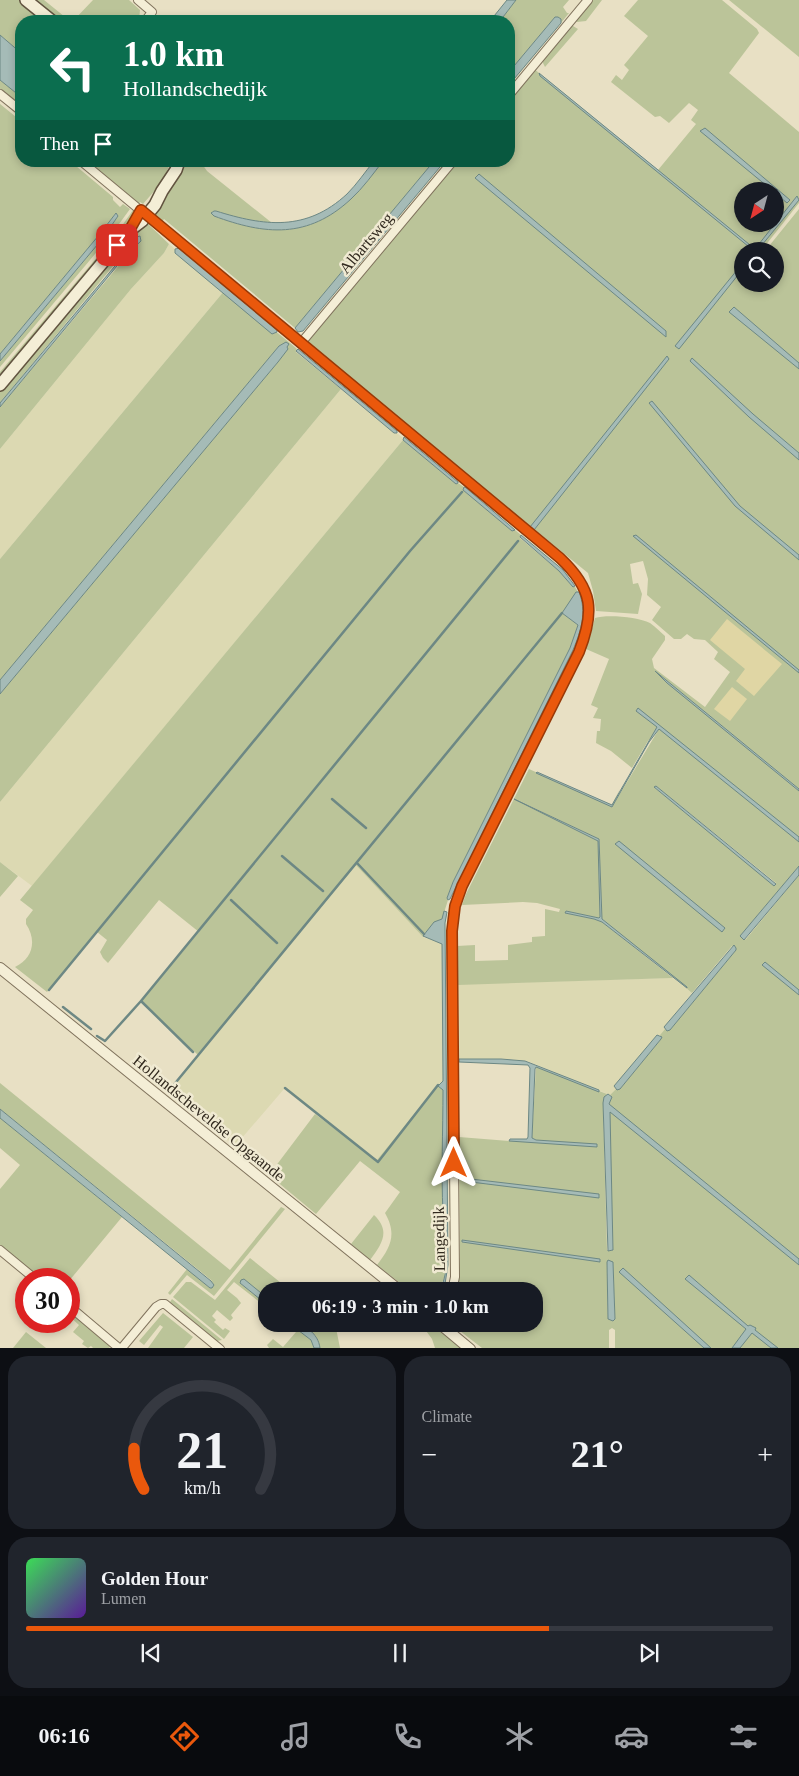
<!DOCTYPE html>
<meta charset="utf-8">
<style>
:root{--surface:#171b24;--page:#20242c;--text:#f1f3f6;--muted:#9ea1a6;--line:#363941;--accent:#ea580c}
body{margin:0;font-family:"Times New Roman",serif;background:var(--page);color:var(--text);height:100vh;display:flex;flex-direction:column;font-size:19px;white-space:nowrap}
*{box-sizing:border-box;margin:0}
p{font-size:16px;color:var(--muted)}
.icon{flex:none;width:28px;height:28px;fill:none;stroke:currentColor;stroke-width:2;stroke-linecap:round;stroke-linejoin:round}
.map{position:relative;height:1348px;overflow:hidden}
.panel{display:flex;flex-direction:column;gap:8px;padding:8px;background:#0d0f14;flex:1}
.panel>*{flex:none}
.top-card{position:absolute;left:15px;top:15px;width:500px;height:152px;border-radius:20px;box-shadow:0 2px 8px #0003;background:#0b6e4f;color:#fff;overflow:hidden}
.needle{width:32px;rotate:216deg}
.buttons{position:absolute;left:734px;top:182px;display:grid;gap:10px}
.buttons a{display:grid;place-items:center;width:50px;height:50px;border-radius:50%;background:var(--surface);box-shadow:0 2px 8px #0003;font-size:25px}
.speed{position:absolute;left:15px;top:1268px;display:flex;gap:10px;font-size:25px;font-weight:700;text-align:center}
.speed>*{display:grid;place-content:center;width:65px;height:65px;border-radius:50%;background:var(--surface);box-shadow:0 2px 8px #0003;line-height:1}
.speed .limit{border:8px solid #d22;background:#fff;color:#111}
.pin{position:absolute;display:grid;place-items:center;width:42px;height:42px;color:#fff;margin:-21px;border-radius:10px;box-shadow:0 2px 8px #0006}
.me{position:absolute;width:55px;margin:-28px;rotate:0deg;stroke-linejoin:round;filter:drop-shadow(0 0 4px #0008)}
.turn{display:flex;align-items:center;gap:18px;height:105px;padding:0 25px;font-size:22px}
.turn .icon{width:65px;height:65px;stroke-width:2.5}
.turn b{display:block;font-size:35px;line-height:42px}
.then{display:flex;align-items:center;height:48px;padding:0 25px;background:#0003;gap:10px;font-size:19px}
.big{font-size:38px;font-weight:700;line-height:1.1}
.panel .tile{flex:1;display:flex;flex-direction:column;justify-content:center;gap:8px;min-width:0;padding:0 18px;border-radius:20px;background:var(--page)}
.panel .dial{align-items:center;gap:0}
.dial svg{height:130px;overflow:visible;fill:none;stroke:var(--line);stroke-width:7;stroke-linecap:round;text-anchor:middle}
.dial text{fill:var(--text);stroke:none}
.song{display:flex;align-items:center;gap:15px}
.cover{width:60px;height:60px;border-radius:8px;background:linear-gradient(135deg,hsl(130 70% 55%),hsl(270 70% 35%))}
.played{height:5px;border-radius:2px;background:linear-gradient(90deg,var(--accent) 70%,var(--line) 70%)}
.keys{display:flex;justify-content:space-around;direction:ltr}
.heat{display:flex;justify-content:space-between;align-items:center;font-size:28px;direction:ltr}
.panel .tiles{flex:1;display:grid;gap:8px;grid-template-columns:1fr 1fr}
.tile:last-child{grid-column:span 2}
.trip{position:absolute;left:258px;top:1282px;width:285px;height:50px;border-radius:20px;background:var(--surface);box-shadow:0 2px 8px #0003;font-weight:700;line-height:50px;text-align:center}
.tab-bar{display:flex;height:80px;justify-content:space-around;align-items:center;background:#090b0e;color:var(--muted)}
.tab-bar .icon{width:35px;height:35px}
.tab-bar .current{color:var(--accent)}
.tab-bar b{font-size:22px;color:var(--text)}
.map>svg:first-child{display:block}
.farmland{fill:#dcd9b2}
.green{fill:#bbc499;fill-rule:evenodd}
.sand{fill:#e0d6a4}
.water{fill:#a5bbb7;stroke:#6d8884}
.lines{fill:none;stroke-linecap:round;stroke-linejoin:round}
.stream{stroke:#6d8884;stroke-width:2.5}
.minor-casing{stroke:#80735d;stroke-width:10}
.tertiary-casing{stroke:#80735d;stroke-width:12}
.secondary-casing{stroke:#625440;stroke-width:14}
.minor{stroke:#f4eed6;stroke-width:8}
.tertiary{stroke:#f4eed6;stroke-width:10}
.secondary{stroke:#f4eed6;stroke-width:11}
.route-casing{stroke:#983908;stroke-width:12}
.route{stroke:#ea580c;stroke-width:9}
.labels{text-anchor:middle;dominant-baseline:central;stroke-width:5;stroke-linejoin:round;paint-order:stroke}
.street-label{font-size:16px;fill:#322a1f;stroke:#f0ead2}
</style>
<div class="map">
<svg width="799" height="1349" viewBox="0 0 799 1349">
<rect width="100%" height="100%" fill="#e8e0c4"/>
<path class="farmland" d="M 169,244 L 225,290 L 0,559 L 0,449 L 131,289 L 164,253 Z
M 341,389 L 394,433 L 397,433 L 403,438 L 403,440 L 32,886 L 0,862 L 0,802 Z
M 356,864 L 423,937 L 442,943 L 443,1081 L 377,1161 L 284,1089 L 235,1146 L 168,1092 Z
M 673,978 L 692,993 L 664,1027 L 665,1029 L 660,1035 L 657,1035 L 615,1086 L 616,1089 L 610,1095 L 527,1061 L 501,1059 L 459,1059 L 458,985 L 460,984 Z"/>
<path class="green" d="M 0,0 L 20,0 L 46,21 L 21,21 L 21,53 L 0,35 Z
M 33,0 L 44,0 L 70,21 L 59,21 Z
M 93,0 L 129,0 L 140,10 L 139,20 L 73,21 Z
M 516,0 L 569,0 L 563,7 L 567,13 L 569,13 L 561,23 L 561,19 L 558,17 L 555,17 L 509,72 L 509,21 L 500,21 Z
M 592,0 L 602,0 L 586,21 L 577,22 L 575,19 Z
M 638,0 L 722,0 L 757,29 L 759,33 L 729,73 L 799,132 L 799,203 L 761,251 L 742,251 L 742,284 L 775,284 L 775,251 L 765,251 L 799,209 L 799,789 L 655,671 L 799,791 L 799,866 L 740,936 L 744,940 L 746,939 L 799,875 L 799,1348 L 615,1348 L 615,1330 L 612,1328 L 609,1330 L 609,1348 L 482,1348 L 451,1324 L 534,1324 L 534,1291 L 457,1291 L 460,1258 L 459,1137 L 509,1141 L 536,1140 L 532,1138 L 536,1067 L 607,1094 L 603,1103 L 607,1250 L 611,1251 L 613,1249 L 609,1104 L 612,1097 L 610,1095 L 616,1089 L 620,1089 L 661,1039 L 660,1035 L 665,1029 L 667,1031 L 670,1030 L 736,950 L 736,948 L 732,946 L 692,993 L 602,919 L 599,839 L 515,799 L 598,841 L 600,917 L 599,918 L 566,911 L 565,913 L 594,919 L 602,922 L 673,978 L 458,985 L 457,946 L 475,945 L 475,961 L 508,960 L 508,945 L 532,942 L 532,937 L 545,936 L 545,909 L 559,912 L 560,909 L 537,903 L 523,902 L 462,905 L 466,894 L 529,769 L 611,806 L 620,789 L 612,807 L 659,729 L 648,741 L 632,768 L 611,751 L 596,743 L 597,731 L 600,731 L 601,719 L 593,718 L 598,708 L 591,705 L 609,659 L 586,649 L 595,618 C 607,614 638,617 650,623 C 656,627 660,632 665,636 L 665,640 L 652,659 L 654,668 L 705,707 L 730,672 L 714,659 L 718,652 L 705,640 L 694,639 L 687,634 L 681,639 L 674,639 L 652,620 L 661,607 L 647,595 L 648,579 L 643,561 L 630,564 L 633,584 L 638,583 L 642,594 L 638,614 L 596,611 L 593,591 L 588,573 L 311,348 L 308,341 L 310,336 L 457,161 L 509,161 L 509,98 L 533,68 L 658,170 L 696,124 L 691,120 L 698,110 L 689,103 L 669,123 L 660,116 L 655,117 L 611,82 L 616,75 L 622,80 L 629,70 L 624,65 L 648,36 L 624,16 ZM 742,191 L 775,191 L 775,224 L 742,224 ZM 656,786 L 776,883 L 776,884 L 774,885 L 655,788 ZM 607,1262 L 613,1262 L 615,1319 L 613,1321 L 608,1319 Z
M 729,0 L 799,0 L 799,57 Z
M 570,26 L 573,26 L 578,29 L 545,67 L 543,63 L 543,57 Z
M 0,80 L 21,97 L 21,107 L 0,90 Z
M 0,104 L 21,121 L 21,161 L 70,161 L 113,197 L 113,200 L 120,207 L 123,204 L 130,209 L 111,235 L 0,367 L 0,361 L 103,238 L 118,216 L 115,214 L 99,235 L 0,354 Z
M 86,161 L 100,161 L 108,167 L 114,164 L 129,164 L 130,161 L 171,161 L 163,181 L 143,204 L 140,202 L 138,205 Z
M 186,161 L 200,161 L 207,171 L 272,223 L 248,221 L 214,211 L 212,212 L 214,216 C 265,235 308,239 351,199 C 363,188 373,174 383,161 L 434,161 L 295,328 L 164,219 L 161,223 L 153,217 L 155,214 L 152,212 L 180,176 Z
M 133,210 L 136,212 L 117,238 L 0,378 L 0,372 L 114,237 Z
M 145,221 L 169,244 L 164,253 L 131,289 L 0,449 L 0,407 L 131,251 L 137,237 L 0,403 L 0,391 L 124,243 Z
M 225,290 L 290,343 L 297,349 L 296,352 L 341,389 L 0,802 L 0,694 L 278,362 L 288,344 L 283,344 L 279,346 L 0,680 L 0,559 Z
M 403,440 L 456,484 L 458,483 L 464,487 L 463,490 L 512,531 L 515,530 L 521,535 L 520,538 L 559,571 L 573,587 L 575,587 L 578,592 L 562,613 L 578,625 L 570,648 L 453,882 L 447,898 L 448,900 L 442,919 L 437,921 L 424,934 L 424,937 L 423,937 L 356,865 L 198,1055 L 141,1001 L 199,932 L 159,900 L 108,963 L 103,958 L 100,952 L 107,940 L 97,932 L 47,992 L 15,967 C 33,959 37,940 26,924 L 26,919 L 33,910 L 20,900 Z
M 0,862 L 18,876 L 0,897 Z
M 0,1083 L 230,1270 L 281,1207 L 285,1209 L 214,1296 L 187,1275 L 170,1295 L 168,1293 L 187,1269 L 210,1288 L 214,1285 L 211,1280 L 0,1109 Z
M 438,1085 L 440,1085 L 438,1086 L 443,1089 L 445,1275 L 439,1291 L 410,1291 L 377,1265 C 391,1247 397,1234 385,1213 L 400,1192 L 360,1161 L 316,1214 L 269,1175 L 315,1114 L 377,1160 Z
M 0,1118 L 122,1217 L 69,1281 L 69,1279 L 40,1279 L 0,1245 L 0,1189 L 20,1165 L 0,1148 Z
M 374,1215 C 391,1231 382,1244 370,1260 L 351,1244 Z
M 250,1258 L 291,1291 L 266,1291 L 266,1297 L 244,1279 L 240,1283 L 266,1304 L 266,1307 L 234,1282 L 227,1290 L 237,1298 L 241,1303 L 231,1315 L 233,1318 L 230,1321 L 217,1310 L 212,1316 L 216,1320 L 214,1322 L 223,1330 L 225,1328 L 230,1331 L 224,1339 L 173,1297 L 186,1282 L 191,1282 L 215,1300 Z
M 172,1299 L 222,1340 L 217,1341 L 170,1302 Z
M 163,1313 L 193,1337 L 184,1348 L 148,1348 L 163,1327 L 160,1325 L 144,1345 L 139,1341 Z
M 72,1315 L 108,1343 L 110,1347 L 109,1348 L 94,1349 L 91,1346 L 88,1348 L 82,1344 L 84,1341 L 73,1332 L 79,1325 L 69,1316 Z
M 287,1324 L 290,1324 L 311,1340 L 314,1348 L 269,1348 L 267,1345 L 273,1339 L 283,1347 L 296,1332 Z
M 301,1324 L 331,1324 L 336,1328 L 340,1348 L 320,1348 L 316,1336 Z
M 421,1324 L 433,1324 L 463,1348 L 435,1348 L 432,1339 Z
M 26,1332 L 46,1348 L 13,1348 Z"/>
<path class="sand" d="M 727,619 L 782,664 L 754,696 L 736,681 L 745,669 L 710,640 Z
M 732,687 L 747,699 L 730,721 L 714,709 Z"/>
<path class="water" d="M 507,0 L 516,0 L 500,21 L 490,21 Z
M 555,17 L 558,17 L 561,19 L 561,23 L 509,85 L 509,72 Z
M 0,35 L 21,53 L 21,97 L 0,80 Z
M 539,73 L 755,249 L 797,196 L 799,200 L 757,251 L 754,251 L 540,76 Z
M 705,128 L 790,200 L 787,203 L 775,193 L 775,191 L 773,191 L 700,131 Z
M 374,161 L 383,161 C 373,174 363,188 351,199 C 308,239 265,235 214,216 L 211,213 L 214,211 L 216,211 C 264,226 306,232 347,194 C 357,184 365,172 374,161 Z
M 434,161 L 445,161 L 303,331 L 298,332 L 295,328 Z
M 479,174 L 666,331 L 666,337 L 475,178 Z
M 116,213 L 118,216 L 103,238 L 0,361 L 0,354 L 99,235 Z
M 140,236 L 141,241 L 127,254 L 0,407 L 0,403 L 130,248 L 137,237 Z
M 180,248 L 277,328 L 277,332 L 272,334 L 175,253 L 175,249 Z
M 742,264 L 742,270 L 679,349 L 675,346 Z
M 734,307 L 799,363 L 799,369 L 729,312 Z
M 286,342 L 289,344 L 287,347 L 288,349 L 278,362 L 0,694 L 0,680 L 279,346 Z
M 298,349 L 397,431 L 397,433 L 394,433 L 296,351 Z
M 667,356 L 669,359 L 534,530 L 530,527 Z
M 692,358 L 753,414 L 799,453 L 799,460 L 749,417 L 690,361 Z
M 652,401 L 740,506 L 799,555 L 799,560 L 735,506 L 649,403 Z
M 404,437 L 458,482 L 458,483 L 456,484 L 403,440 Z
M 464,487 L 465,487 L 515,530 L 512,531 L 463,490 Z
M 521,535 L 563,570 L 575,586 L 573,587 L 559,571 L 520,537 Z
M 636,535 L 799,670 L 799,673 L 633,536 Z
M 576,592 L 579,592 C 587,612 581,631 573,650 L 450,899 L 448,900 L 447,898 L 453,882 L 570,648 L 578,625 L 562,613 Z
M 655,671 L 799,789 L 799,791 L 667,683 Z
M 638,708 L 799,837 L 799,842 L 659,729 L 649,742 L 612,807 L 536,773 L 537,772 L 612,805 L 657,727 L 636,711 Z
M 656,786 L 776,884 L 774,886 L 654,787 Z
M 514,799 L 599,839 L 602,919 L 687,987 L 687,988 L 602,922 L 594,919 L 565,913 L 566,911 L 599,918 L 600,917 L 598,841 Z
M 619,841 L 725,928 L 722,932 L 615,844 Z
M 799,866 L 799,875 L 744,940 L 740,936 Z
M 444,911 L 447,912 L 445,923 L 448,1265 L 445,1284 L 443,1283 C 450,1261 445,1236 443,1213 C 441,1172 443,1131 443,1090 L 438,1086 L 443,1081 L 442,944 L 423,936 L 434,922 L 442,919 Z
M 734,945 L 736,948 L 736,950 L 670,1030 L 667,1031 L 664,1027 Z
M 765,962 L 799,990 L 799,995 L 762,965 Z
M 657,1035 L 662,1037 L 661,1039 L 620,1089 L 617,1090 L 614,1086 Z
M 459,1059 L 501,1059 L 525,1061 L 599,1090 L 599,1092 L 536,1067 L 535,1069 L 532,1138 L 536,1140 L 597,1144 L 597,1147 L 509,1141 L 510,1139 L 527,1139 L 528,1137 L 530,1068 L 528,1065 L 459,1062 Z
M 608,1094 L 612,1097 L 609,1104 L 799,1259 L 799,1265 L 610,1112 L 613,1250 L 608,1251 L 603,1103 L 604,1097 Z
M 0,1109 L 211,1281 L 214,1285 L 212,1288 L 210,1288 L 0,1118 Z
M 471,1179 L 599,1194 L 599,1198 L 471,1182 Z
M 462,1240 L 600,1259 L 600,1262 L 462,1242 Z
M 608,1260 L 613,1262 L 615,1319 L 613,1321 L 608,1319 L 607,1262 Z
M 623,1268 L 711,1348 L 704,1348 L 619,1272 Z
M 689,1275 L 748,1326 L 750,1325 L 756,1328 L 755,1330 L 778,1348 L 771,1348 L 752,1333 L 740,1348 L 732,1348 L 746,1329 L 685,1279 Z
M 244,1279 L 266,1297 L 266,1304 L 240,1283 L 241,1280 Z
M 290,1324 C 305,1324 318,1333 320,1348 L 314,1348 L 311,1340 Z"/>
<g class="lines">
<path class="stream" d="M 332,799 L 366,828
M 282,856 L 323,891
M 357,863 L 424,934
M 231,900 L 277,943
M 49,990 L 410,551 L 462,492
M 63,1007 L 91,1029
M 97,1036 L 105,1041 L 141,1001
M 193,1052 L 141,1001 L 518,541
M 172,1087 L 562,613
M 285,1088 L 378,1162 L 438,1085"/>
<g class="minor-casing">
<path id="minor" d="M 138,0 L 152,12 L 145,21
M 0,94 L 21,111
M 509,95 L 588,0
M 81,161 L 559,558 C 593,588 595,611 579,652 L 462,886 L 455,906 L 452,931 L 455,1277 L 452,1291
M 301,343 L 453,161
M 0,1250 L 35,1279
M 69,1306 L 120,1349
M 121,1349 L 156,1307 L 161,1304 L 165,1304 L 220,1349"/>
</g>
<g class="tertiary-casing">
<path id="tertiary" d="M 0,968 L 400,1291
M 440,1324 L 470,1349"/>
</g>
<g class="secondary-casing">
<path id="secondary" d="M 26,0 L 52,21
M 0,385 L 129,231 L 142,221 L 155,205 L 162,191 L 176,170 L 179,161"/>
</g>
<use href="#minor" class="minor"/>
<use href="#tertiary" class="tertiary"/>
<use href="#secondary" class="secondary"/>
</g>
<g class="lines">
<g class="route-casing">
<path id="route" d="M 117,245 L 129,231 L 141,210 L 560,558 C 593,589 595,611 579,652 L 462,886 L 455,906 L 452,931 L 454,1163"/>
</g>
<use href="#route" class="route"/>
</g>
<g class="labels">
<g class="street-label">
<text transform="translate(366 243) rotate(-50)">Albartsweg</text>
<text transform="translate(209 1118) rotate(39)">Hollandscheveldse Opgaande</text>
<text transform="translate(439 1239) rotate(-91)">Langedijk</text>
</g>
</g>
</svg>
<div class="buttons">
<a><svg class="needle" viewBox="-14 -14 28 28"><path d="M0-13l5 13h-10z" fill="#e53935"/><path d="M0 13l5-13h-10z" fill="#9ea1a6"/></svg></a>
<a><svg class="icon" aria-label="search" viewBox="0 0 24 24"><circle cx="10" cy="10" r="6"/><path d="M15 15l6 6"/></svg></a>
</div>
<div class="speed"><div class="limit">30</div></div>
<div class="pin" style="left:117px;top:245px;background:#d93025"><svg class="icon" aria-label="arrive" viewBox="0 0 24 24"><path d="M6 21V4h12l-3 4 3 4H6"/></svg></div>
<svg class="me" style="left:454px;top:1163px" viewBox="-20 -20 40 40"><path d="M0-17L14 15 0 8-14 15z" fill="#ea580c" stroke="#fff" stroke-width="4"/></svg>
<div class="trip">06:19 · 3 min · 1.0 km</div>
<div class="top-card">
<div class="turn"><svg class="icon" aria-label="left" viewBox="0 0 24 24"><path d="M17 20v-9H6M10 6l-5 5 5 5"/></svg><div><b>1.0 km</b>Hollandschedijk</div></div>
<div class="then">Then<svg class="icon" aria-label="arrive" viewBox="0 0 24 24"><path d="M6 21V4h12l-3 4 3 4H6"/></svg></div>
</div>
</div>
<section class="panel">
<div class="tiles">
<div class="tile dial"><svg viewBox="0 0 100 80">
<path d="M14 69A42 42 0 1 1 86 69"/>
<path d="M14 69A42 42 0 0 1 8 44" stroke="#ea580c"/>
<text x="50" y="56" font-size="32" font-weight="700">21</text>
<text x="50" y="72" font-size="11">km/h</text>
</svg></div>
<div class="tile"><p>Climate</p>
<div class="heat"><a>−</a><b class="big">21°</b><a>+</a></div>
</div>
<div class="tile">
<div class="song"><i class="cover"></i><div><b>Golden Hour</b><p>Lumen</p></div></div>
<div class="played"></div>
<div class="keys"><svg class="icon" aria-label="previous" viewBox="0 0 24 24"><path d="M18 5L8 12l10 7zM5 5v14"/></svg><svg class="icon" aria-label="pause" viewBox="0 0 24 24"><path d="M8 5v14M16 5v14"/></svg><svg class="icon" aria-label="next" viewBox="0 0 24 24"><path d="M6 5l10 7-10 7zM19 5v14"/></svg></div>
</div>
</div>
</section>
<nav class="tab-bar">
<b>06:16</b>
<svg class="icon current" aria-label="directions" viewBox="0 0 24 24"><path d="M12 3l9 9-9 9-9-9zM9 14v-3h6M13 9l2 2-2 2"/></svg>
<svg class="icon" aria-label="music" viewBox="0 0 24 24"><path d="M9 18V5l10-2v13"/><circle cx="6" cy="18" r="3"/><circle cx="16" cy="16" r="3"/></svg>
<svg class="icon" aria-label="phone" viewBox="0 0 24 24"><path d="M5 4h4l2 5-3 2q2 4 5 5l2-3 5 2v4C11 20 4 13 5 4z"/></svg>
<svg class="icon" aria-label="climate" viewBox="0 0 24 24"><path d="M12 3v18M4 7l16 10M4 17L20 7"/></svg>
<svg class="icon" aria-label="car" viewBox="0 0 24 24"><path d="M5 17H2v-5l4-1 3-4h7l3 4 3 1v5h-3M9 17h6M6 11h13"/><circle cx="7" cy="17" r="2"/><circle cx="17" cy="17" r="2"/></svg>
<svg class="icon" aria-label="filters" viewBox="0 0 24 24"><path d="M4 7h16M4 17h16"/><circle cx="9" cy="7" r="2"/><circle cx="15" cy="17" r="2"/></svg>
</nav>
